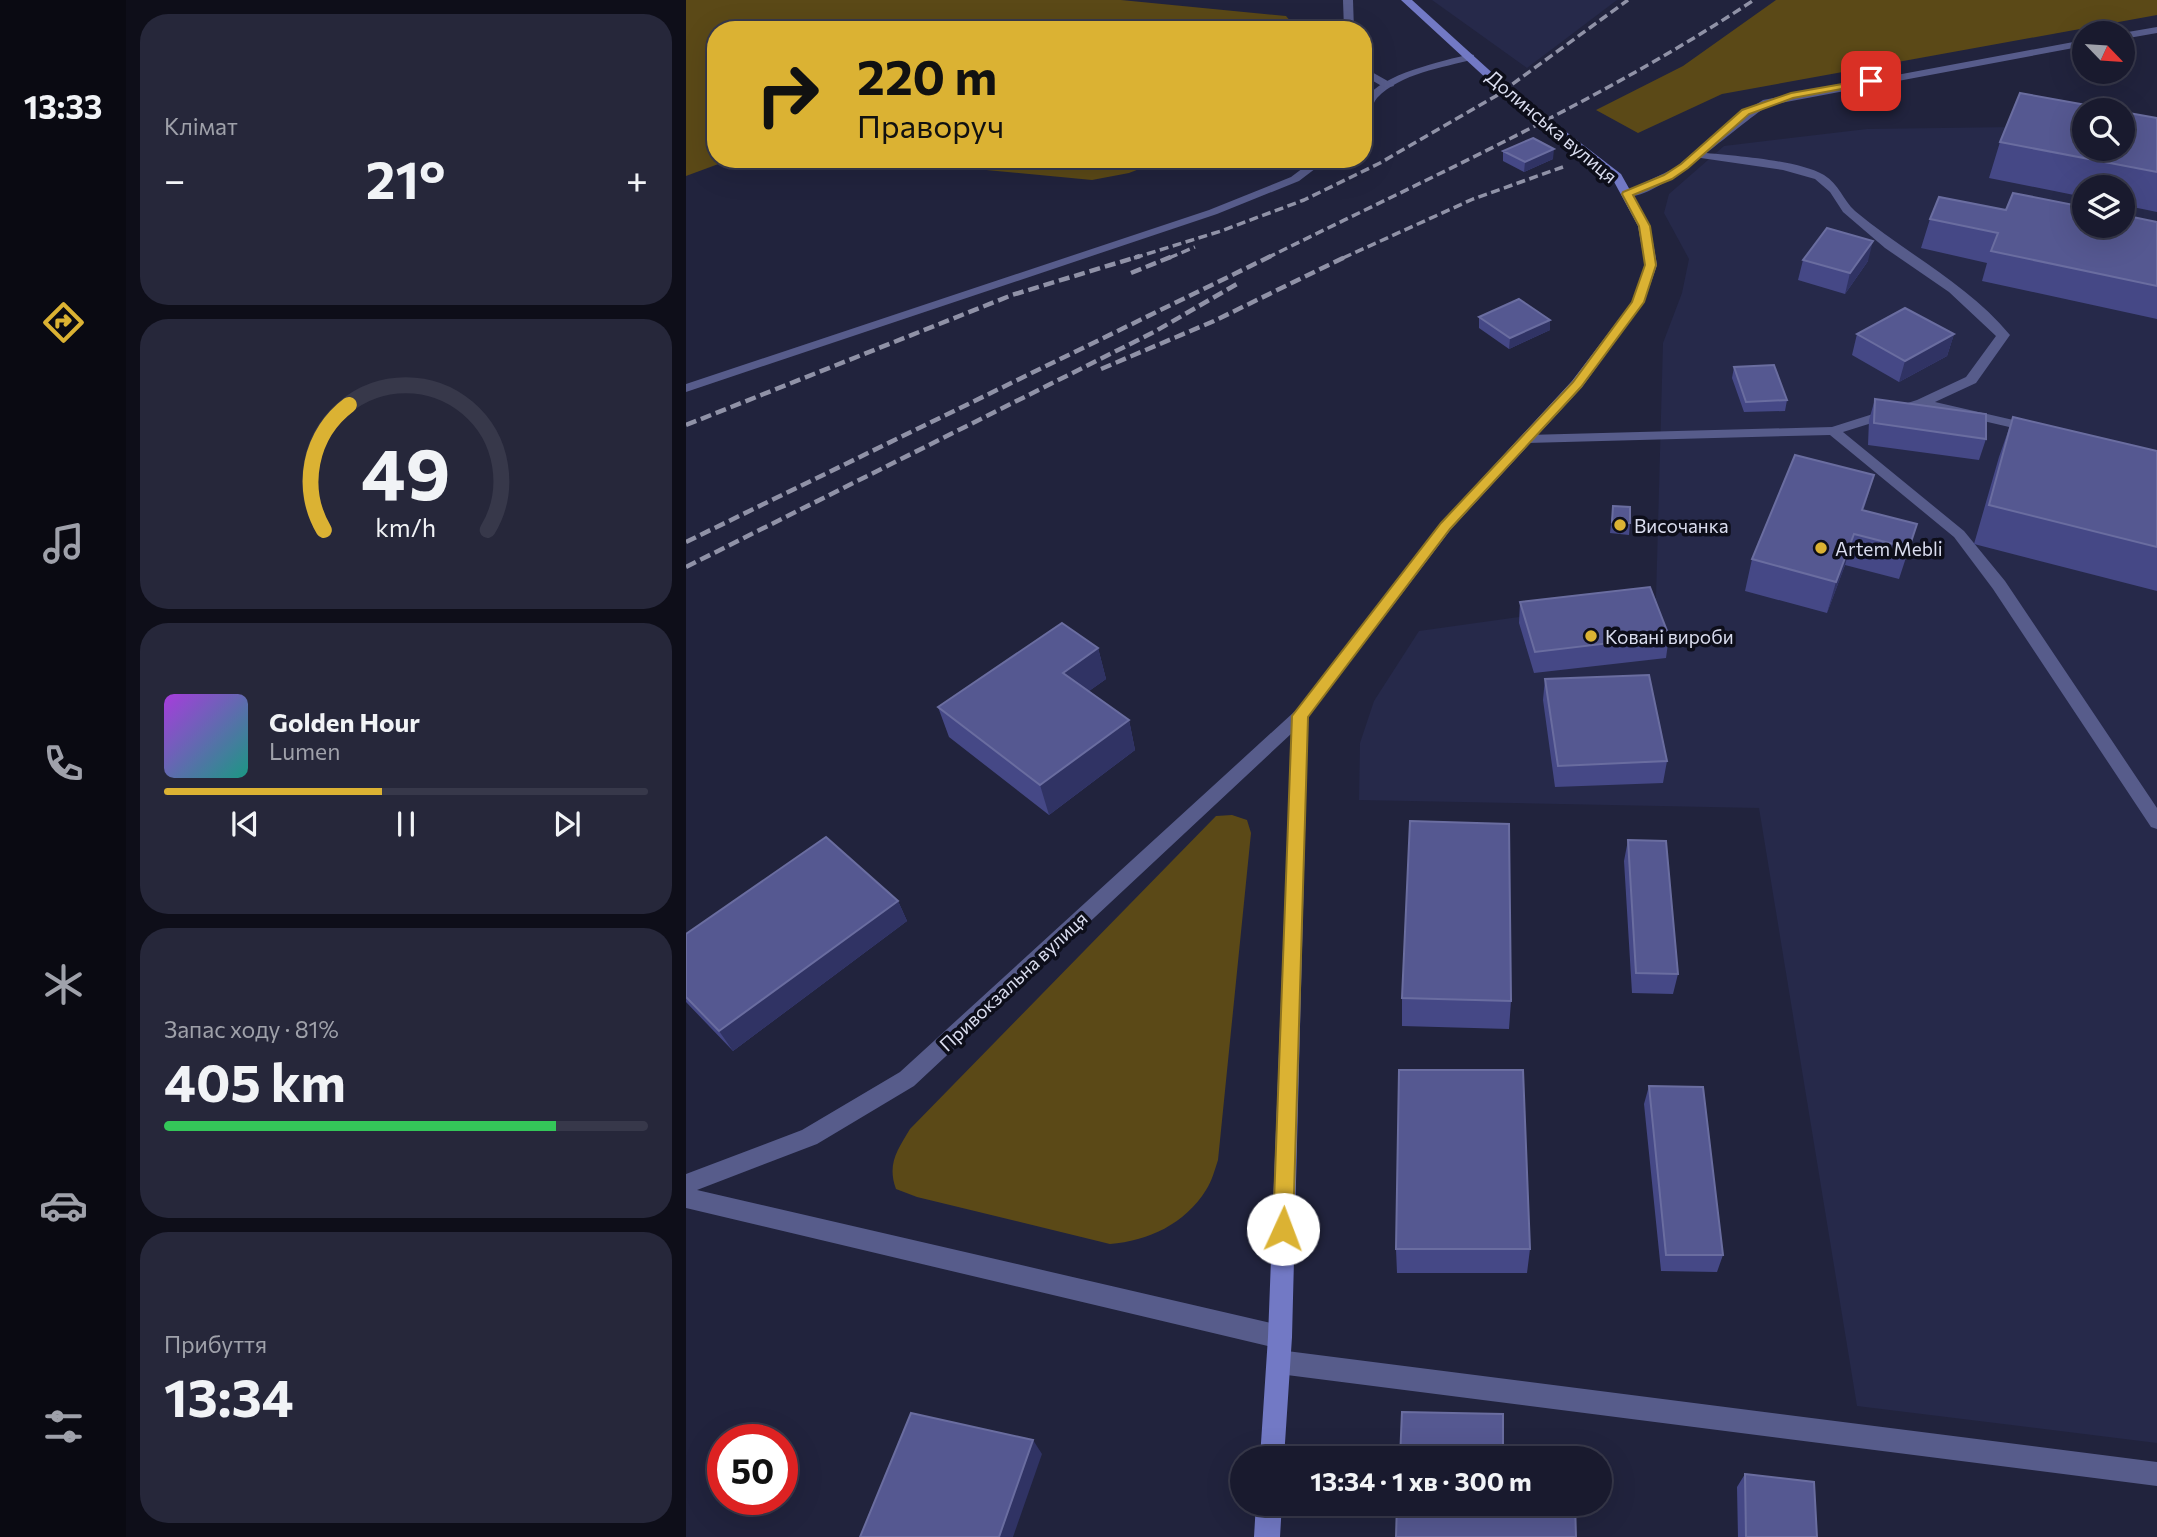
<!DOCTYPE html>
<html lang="uk">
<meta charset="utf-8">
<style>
:root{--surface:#191a2e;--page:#26273a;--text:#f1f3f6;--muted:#9fa1aa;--line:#37384a;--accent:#dbb233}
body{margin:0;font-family:Commissioner,sans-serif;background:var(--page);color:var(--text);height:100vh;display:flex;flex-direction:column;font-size:26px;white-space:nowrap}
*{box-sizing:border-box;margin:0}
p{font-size:23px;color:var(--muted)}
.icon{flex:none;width:38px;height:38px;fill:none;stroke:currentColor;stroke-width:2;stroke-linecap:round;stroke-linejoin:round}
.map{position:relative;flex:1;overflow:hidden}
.details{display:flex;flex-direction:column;gap:14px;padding:14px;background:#0e0e19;width:560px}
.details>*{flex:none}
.hud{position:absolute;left:21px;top:21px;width:665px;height:147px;border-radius:28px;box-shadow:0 7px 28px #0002,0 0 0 2px var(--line);background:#dbb233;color:#111;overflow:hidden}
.needle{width:46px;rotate:115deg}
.tools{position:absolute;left:1386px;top:21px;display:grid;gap:14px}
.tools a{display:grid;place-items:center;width:63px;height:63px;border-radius:50%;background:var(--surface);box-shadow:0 7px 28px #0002,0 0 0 2px var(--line);font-size:35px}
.speed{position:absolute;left:21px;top:1424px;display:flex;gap:14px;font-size:35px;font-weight:700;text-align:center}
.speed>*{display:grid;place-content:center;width:91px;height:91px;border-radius:50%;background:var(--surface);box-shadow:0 7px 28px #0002,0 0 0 2px var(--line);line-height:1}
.speed .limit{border:10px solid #d22;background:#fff;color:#111}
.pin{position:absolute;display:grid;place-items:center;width:60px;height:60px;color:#fff;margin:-30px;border-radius:14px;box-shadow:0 4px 10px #0006}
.me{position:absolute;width:77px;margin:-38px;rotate:2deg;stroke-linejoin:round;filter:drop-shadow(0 0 5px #0008)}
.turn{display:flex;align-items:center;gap:24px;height:147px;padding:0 35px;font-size:32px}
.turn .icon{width:91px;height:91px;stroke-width:2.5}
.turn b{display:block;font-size:49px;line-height:60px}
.big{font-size:52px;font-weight:700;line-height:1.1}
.details .tile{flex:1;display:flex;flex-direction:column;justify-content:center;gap:10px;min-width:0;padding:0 24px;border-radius:28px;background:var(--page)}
.details .dial{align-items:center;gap:0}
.dial svg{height:182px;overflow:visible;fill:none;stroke:var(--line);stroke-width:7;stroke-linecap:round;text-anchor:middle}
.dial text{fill:var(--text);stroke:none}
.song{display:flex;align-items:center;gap:21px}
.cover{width:84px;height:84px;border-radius:10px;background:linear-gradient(135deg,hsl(280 70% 55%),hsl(170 70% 35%))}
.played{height:7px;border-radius:4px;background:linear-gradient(90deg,var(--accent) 45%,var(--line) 45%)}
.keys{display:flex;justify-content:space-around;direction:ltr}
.heat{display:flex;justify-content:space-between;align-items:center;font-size:38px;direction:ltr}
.charge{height:10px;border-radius:5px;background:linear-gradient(90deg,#34c759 81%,var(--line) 0)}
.trip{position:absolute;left:544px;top:1446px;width:382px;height:70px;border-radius:35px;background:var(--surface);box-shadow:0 7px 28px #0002,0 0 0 2px var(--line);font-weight:700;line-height:70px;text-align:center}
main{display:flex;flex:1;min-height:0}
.tab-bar{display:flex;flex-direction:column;width:126px;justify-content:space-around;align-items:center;background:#0a0a12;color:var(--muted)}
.tab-bar .icon{width:49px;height:49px}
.tab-bar .selected{color:var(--accent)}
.tab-bar b{font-size:32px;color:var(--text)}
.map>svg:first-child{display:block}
.built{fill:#26294a;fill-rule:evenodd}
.green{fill:#5b4917}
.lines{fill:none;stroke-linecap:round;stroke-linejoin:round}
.lane{fill:#575c8b;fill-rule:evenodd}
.street{fill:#575c8b;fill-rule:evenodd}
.secondary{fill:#7279c5;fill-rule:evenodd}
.rail-far1{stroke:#9092a7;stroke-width:3.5;stroke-dasharray:9 4.5;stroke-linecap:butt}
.rail{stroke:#9092a7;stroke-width:4.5;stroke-dasharray:11 5;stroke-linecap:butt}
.wall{fill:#454886}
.shaded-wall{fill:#303364}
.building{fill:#555891;stroke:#6a6da0;stroke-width:2}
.route{fill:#dbb233;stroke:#8e7421;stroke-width:2}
.poi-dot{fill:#dbb233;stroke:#0d0e1a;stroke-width:2.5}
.labels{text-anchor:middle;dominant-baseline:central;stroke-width:7;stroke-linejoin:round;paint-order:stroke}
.street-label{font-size:19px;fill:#daddef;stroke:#0d0e1a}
.poi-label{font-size:19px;fill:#daddef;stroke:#0d0e1a;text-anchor:start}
</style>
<main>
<nav class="tab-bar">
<b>13:33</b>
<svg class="icon selected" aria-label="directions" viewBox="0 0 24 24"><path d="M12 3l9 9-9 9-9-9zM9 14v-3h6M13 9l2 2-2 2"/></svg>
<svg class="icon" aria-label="music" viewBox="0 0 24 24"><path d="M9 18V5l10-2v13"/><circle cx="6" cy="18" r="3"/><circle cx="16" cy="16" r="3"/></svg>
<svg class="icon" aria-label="phone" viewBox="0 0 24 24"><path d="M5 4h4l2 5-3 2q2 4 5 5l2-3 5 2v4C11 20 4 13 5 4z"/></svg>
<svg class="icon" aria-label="climate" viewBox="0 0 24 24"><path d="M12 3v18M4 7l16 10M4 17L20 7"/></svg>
<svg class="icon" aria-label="car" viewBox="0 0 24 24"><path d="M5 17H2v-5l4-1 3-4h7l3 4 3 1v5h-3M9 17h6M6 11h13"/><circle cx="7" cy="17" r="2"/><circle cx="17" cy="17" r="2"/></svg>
<svg class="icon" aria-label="filters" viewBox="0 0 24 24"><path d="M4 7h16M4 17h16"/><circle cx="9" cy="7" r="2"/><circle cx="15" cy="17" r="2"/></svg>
</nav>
<section class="details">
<div class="tile"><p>Клімат</p>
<div class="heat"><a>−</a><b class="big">21°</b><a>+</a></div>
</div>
<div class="tile dial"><svg viewBox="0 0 100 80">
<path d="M14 69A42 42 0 1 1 86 69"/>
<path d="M14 69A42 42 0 0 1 25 14" stroke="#dbb233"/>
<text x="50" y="56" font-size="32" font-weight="700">49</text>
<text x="50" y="72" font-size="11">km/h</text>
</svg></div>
<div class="tile">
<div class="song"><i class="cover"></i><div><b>Golden Hour</b><p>Lumen</p></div></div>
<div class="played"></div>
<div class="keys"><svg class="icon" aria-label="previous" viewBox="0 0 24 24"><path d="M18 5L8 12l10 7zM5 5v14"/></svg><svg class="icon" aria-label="pause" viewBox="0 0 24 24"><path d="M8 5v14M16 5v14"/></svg><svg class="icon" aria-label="next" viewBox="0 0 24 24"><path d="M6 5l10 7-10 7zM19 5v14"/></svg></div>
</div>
<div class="tile"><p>Запас ходу · 81%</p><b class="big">405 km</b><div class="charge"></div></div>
<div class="tile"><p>Прибуття</p><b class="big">13:34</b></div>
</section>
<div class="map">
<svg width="1471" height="1537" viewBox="0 0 1471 1537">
<rect width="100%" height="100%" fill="#21233d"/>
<path class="built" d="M 746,0 L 931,0 L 841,68 Z
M 1398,126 L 1398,149 L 1437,149 L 1471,132 L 1471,1443 L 1171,1406 L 1073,808 L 673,800 L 674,743 L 688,701 L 733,631 L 970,598 L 977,343 L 996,293 L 1003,259 L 978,213 L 983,194 L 1038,146 L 1181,129 ZM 1398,187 L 1437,187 L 1437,226 L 1398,226 Z"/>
<path class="green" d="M 0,0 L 435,0 L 600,16 L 612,30 L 30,30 L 30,159 L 46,159 L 0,176 Z
M 1090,0 L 1471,0 L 1471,15 L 1036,94 L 952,133 L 910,110 L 997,66 Z
M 183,159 L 479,159 L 443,173 L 406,180 Z
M 546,815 L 561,820 L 565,833 L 532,1160 C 529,1169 526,1181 520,1190 C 499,1224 462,1241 424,1244 L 231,1197 L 210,1189 C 201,1164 211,1151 224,1129 L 530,816 Z"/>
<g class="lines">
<path class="lane" d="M 784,54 L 788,55 L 788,59 C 756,68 715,73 691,98 C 685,105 686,116 677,120 C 677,113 676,105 680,99 C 694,74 758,61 784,54 Z
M 1012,152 C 1045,156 1110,159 1138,175 C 1153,184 1157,200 1169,211 C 1219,253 1282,284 1324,335 L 1290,383 L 1249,402 L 1354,426 L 1354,432 L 1349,433 L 1237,407 L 1157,432 L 1278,531 L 1319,581 L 1471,808 L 1471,829 L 1465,827 L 1307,589 L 1268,537 L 1144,435 L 841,443 L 834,439 L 841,435 L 1146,427 L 1231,400 L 1280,377 L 1310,336 L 1263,292 L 1199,248 L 1157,212 L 1144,192 L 1129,179 L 1097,170 L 1008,157 L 1006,155 Z
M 629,159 L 642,159 L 613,181 L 531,214 L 0,392 L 0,384 L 523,210 L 605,177 Z"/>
<path class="street" d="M 657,0 L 667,0 L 668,30 L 658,30 Z
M 1471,27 L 1471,33 L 1437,39 L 1436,33 Z
M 1398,40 L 1398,46 L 1084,105 C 1058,118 960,213 935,194 L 989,168 L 1044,121 L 1077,100 Z
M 677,67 L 707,84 L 708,86 L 699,88 L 677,75 Z
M 614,710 L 620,712 L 622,716 L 620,720 L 228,1086 L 131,1144 L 11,1190 L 594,1325 L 602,1329 L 606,1337 L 602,1345 L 594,1349 L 0,1208 L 0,1174 L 116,1130 L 214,1072 L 608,712 Z
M 593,1350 L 1471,1462 L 1471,1486 L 593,1374 L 585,1370 L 581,1362 L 585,1354 Z"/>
<path class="secondary" d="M 715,0 L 726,0 L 823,88 L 935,174 L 964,226 L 971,265 L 958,302 L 896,387 L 765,529 L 622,717 L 606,1337 L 598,1458 L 574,1458 L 582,1337 L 606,716 L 755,523 L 886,381 L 946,302 L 959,265 L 952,226 L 926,178 L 815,92 Z
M 570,1503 L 596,1503 L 594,1537 L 568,1537 Z"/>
<path class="rail-far1" d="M 448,258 L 535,231 L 618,200 L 694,163 L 810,96 L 942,0
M 483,258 L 509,247
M 581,258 C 746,176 915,101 1068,0
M 657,258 L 787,199 L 877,167"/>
<path class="rail" d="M 445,273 L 487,256
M 415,369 L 528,321 L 661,256
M 0,425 L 326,295 L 454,256
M 0,542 L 585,256
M 0,567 L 468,332 L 551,284"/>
</g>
<path class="wall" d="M 1471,118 L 1471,212 L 1437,205 L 1437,187 L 1398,187 L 1398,197 L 1303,178 L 1314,142 Z
M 817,151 L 867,159 L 838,172 L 817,161 Z
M 1320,210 L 1471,222 L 1471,319 L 1296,281 L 1301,263 L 1235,248 L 1244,219 Z
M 1117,260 L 1182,261 L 1159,294 L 1112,280 Z
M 793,317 L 864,330 L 823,349 L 793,328 Z
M 1171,334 L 1268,334 L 1261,356 L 1213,382 L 1166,355 Z
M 1048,367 L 1101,400 L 1099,411 L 1058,412 L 1046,378 Z
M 1189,399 L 1300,439 L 1293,460 L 1182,445 L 1183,420 Z
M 1327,417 L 1471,451 L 1471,591 L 1288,544 L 1313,457 Z
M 927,506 L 944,523 L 943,535 L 924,533 Z
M 1178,511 L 1231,524 L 1213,579 L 1159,565 L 1141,613 L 1059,591 L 1066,559 Z
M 834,602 L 983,636 L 980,658 L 848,673 L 833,623 Z
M 412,648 L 420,679 L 403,691 L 443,720 L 449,750 L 363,815 L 263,737 L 252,707 Z
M 859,679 L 981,761 L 977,783 L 869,787 L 857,700 Z
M 942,840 L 992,974 L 987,994 L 946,993 L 938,861 Z
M 212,901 L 221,921 L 47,1051 L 0,1002 L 0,934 Z
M 716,998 L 825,1001 L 823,1029 L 716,1026 Z
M 963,1086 L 1037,1255 L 1031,1272 L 975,1271 L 958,1104 Z
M 710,1249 L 844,1249 L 841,1273 L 711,1273 Z
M 1059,1474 L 1131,1537 L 1052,1537 L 1051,1487 Z"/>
<path class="shaded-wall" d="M 868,149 L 867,159 L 838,172 L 839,162 Z
M 1187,241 L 1182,261 L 1159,294 L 1164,273 Z
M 864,320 L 864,330 L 823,349 L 824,338 Z
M 1268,334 L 1261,356 L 1213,382 L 1219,361 Z
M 1188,475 L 1179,506 L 1169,534 L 1176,510 Z
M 1168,534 L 1159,565 L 1141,613 L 1150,582 Z
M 412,648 L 420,679 L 385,704 L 377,673 Z
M 443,720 L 449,750 L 363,815 L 354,785 Z
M 212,901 L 221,921 L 47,1051 L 33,1031 Z
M 347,1440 L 356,1454 L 327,1537 L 313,1537 Z"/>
<path class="building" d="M 1334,93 L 1428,110 L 1398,110 L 1398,149 L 1437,149 L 1437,112 L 1471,118 L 1471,172 L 1314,142 Z
M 847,138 L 868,149 L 839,162 L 817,151 Z
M 1327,193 L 1398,207 L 1398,226 L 1437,226 L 1437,215 L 1471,222 L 1471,286 L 1305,251 L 1312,233 L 1244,219 L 1253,197 L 1320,210 Z
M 1141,228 L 1187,241 L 1164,273 L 1117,260 Z
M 833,299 L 864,320 L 824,338 L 793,317 Z
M 1219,308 L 1268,334 L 1219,361 L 1171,334 Z
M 1088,365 L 1101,400 L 1060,402 L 1048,367 Z
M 1189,399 L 1300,414 L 1300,439 L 1188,423 Z
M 1327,417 L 1471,451 L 1471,547 L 1303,505 Z
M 1109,455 L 1188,475 L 1176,510 L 1231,524 L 1223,548 L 1168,534 L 1150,582 L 1066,559 Z
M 927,506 L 944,507 L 944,523 L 926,522 Z
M 964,587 L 983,636 L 849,652 L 834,602 Z
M 376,623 L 412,648 L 377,673 L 443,720 L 354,785 L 252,707 Z
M 963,675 L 981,761 L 872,766 L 859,679 Z
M 724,821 L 823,824 L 825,1001 L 716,998 Z
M 140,837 L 212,901 L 33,1031 L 0,997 L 0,934 Z
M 942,840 L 980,841 L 992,974 L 950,973 Z
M 713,1070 L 837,1070 L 844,1249 L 710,1249 Z
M 963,1086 L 1017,1087 L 1037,1255 L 980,1255 Z
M 716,1412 L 817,1414 L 817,1458 L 714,1458 Z
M 225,1413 L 347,1440 L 313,1537 L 174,1537 Z
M 1059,1474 L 1128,1482 L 1131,1537 L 1060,1537 Z
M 711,1503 L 889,1503 L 890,1537 L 710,1537 Z"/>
<path class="route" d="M 1185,79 L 1188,79 L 1188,83 L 1107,98 L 1063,114 L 1002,168 L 986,179 L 947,195 L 964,226 L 970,265 L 958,302 L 895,387 L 764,529 L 622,717 L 607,1229 L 604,1236 L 597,1239 L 590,1236 L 587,1229 L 606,716 L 755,523 L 887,382 L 946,302 L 959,265 L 953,226 L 936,194 L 937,192 L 978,175 L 995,164 L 1056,110 L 1105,93 Z"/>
<g class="poi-dot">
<circle cx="934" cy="525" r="7"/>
<circle cx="1135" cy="548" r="7"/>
<circle cx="905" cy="636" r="7"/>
</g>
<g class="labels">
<g class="street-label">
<text transform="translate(866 126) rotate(40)">Долинська вулиця</text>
<text transform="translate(327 981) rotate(-43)">Привокзальна вулиця</text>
</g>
<g class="poi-label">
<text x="948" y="525">Височанка</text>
<text x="1149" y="548">Artem Mebli</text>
<text x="919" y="636">Ковані вироби</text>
</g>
</g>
</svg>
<div class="tools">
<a><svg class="needle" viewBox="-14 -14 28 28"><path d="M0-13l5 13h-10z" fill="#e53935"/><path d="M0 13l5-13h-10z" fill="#9fa1aa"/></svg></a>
<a><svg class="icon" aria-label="search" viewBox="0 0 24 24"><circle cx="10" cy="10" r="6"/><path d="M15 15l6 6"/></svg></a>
<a><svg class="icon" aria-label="layers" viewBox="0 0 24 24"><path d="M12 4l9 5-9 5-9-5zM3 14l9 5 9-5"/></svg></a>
</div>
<div class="speed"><div class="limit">50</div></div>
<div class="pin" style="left:1185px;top:81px;background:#d93025"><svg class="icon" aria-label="arrive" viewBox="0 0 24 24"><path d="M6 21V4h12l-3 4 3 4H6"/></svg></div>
<svg class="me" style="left:597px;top:1229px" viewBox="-20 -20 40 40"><circle r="19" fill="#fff"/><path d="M0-13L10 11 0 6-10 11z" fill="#dbb233"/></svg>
<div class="trip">13:34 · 1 хв · 300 m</div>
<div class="hud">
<div class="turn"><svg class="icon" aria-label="right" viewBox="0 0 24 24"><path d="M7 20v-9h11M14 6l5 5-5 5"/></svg><div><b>220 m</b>Праворуч</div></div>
</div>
</div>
</main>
